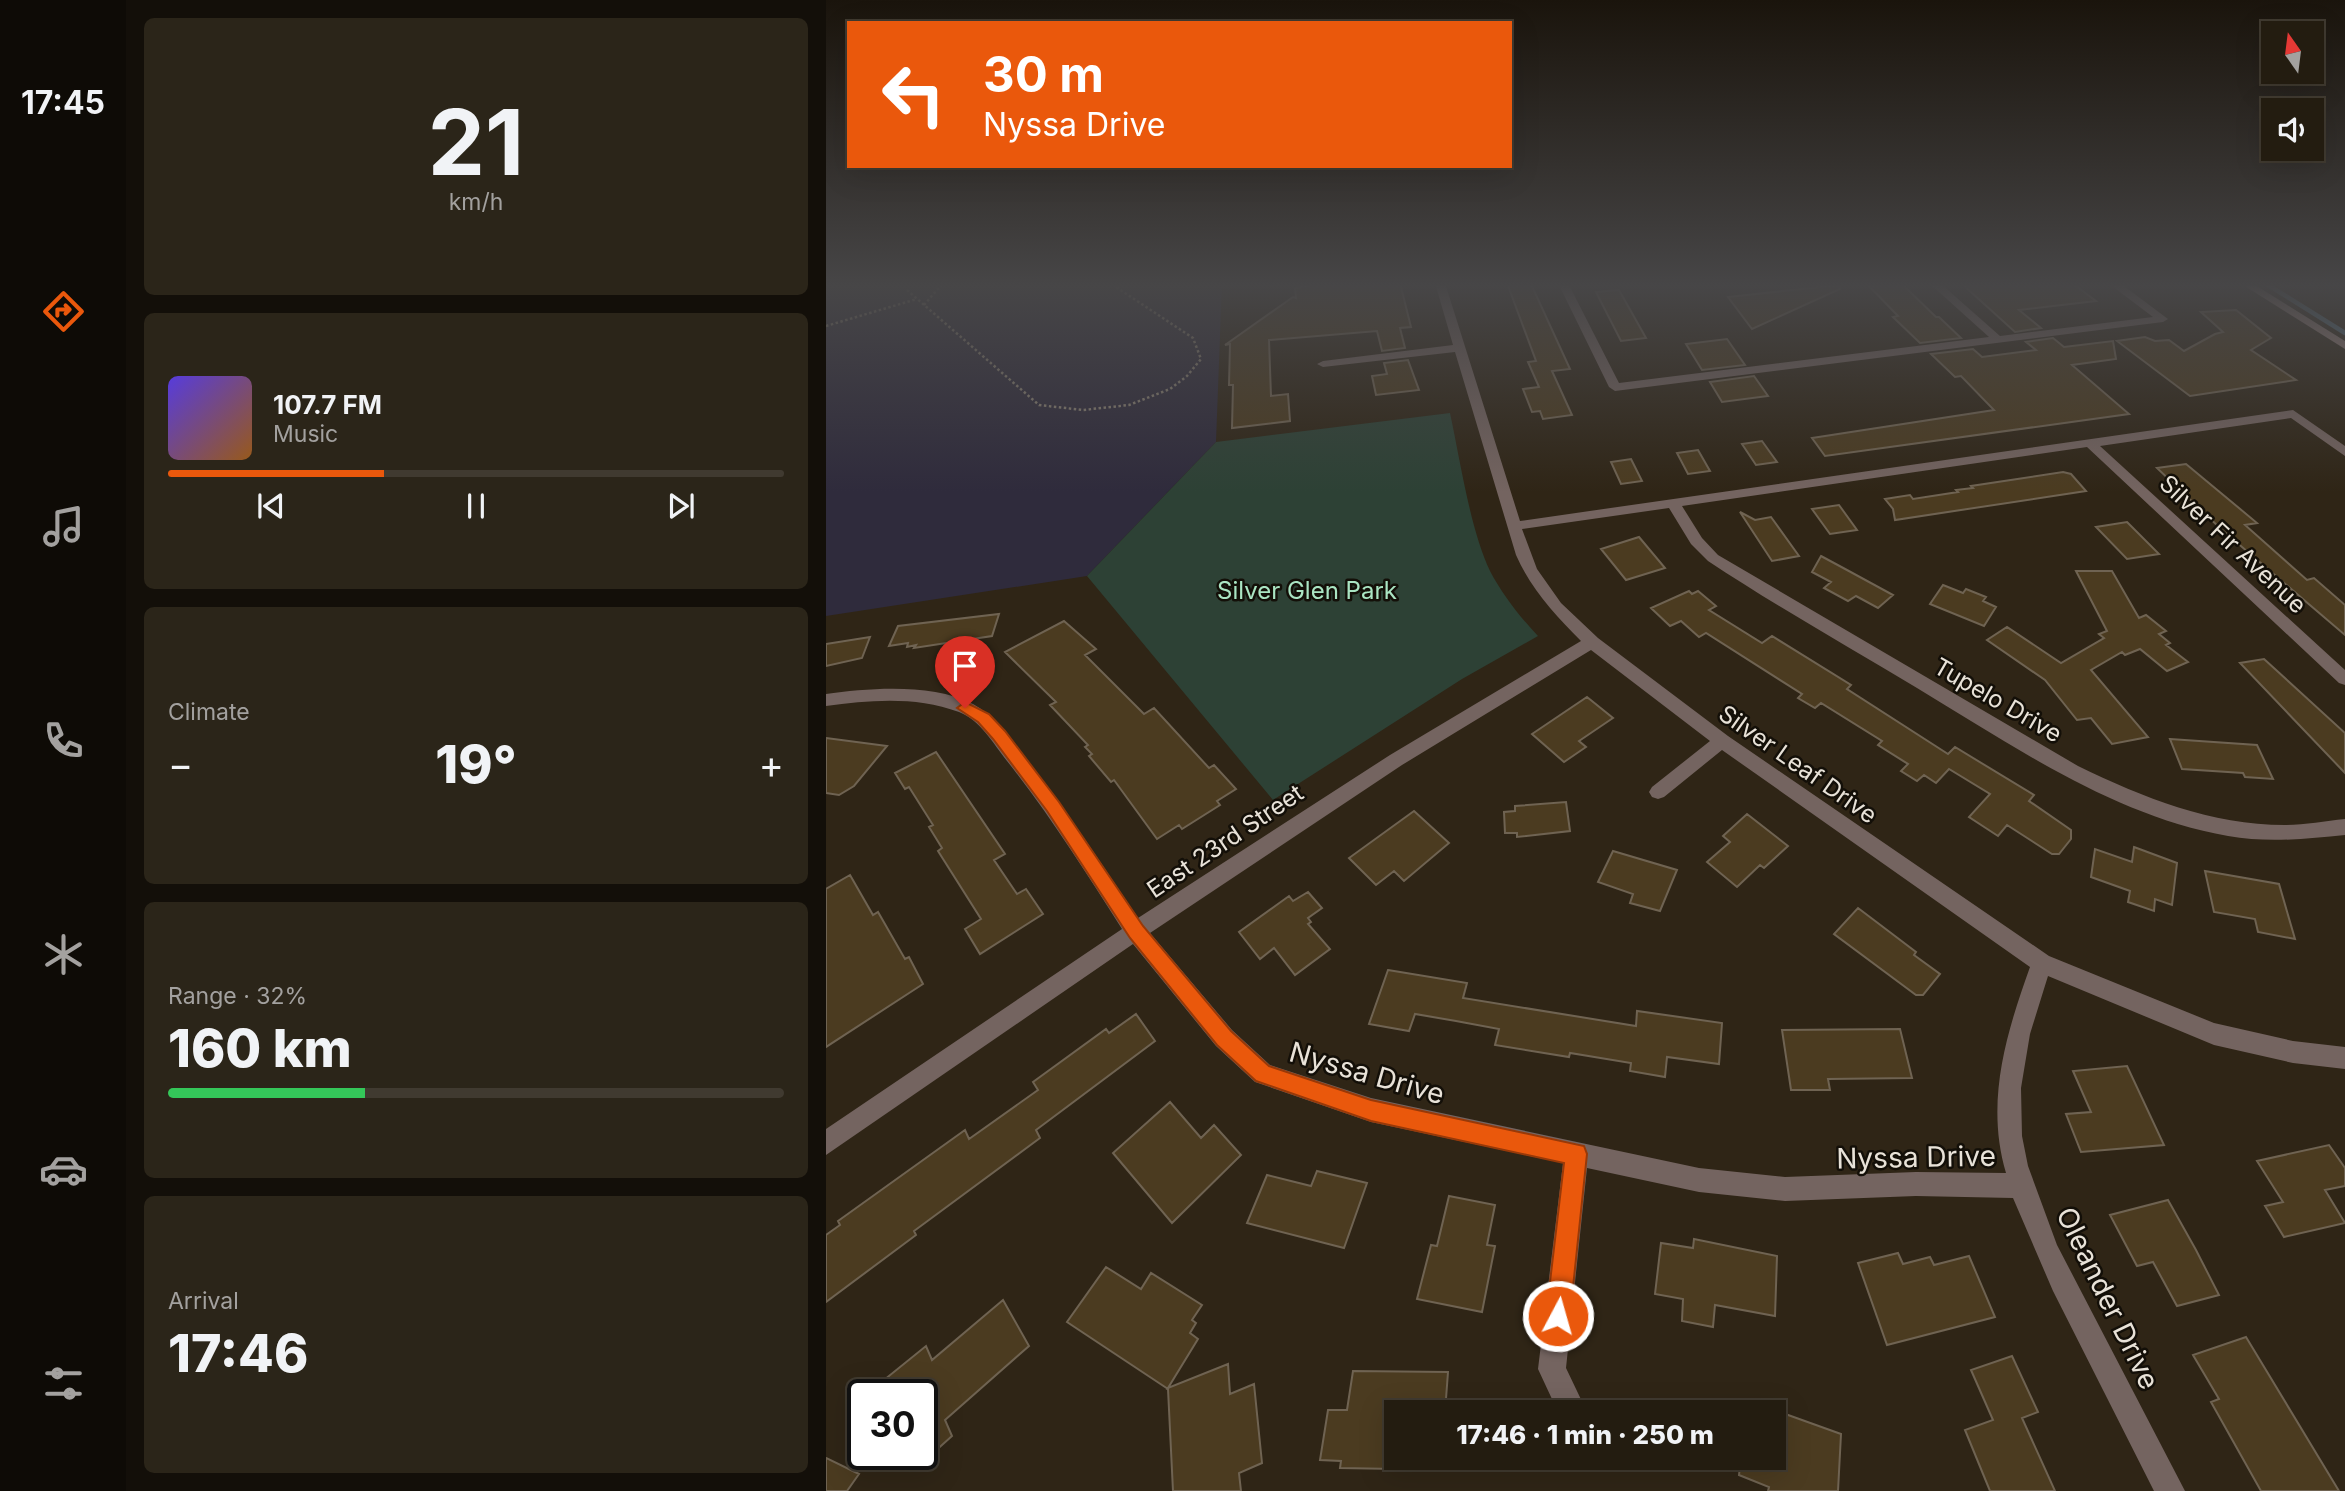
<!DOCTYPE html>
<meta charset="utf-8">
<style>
:root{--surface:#231c10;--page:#2b2519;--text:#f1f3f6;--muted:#a3a19f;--line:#403a30;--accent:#ea580c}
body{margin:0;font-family:Inter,sans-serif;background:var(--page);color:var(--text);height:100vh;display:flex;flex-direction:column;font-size:26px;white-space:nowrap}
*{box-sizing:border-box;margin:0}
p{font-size:23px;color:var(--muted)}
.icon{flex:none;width:38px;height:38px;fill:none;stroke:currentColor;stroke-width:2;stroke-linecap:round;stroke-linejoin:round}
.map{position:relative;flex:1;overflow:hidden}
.drawer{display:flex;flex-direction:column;gap:18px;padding:18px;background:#130f09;width:700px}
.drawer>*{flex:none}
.hud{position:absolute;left:21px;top:21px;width:665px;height:147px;border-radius:0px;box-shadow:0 7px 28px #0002,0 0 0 2px var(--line);background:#ea580c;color:#fff;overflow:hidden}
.needle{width:46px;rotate:346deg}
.tools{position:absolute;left:1435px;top:21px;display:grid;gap:14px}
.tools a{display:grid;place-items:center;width:63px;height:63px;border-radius:0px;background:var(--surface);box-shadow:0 7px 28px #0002,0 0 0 2px var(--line);font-size:35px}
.speed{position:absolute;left:21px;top:1379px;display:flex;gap:14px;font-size:35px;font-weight:700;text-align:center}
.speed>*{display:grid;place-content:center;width:91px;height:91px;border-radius:50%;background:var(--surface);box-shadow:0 7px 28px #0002,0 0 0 2px var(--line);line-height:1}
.speed .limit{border:4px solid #111;border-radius:10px;background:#fff;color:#111}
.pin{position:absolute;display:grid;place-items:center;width:60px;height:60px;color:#fff;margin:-72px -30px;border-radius:50% 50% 50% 0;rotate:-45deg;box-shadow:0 0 7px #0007}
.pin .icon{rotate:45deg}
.me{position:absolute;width:77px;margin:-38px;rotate:6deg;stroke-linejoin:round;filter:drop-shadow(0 0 5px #0008)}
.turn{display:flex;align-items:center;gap:24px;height:147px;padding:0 21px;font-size:32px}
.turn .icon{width:91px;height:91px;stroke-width:2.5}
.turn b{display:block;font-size:49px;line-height:60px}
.big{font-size:52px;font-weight:800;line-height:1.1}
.drawer .widget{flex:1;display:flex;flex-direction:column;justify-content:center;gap:10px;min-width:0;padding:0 24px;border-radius:10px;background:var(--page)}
.drawer .dial{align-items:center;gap:0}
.dial b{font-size:91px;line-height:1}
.song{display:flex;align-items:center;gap:21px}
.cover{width:84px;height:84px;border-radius:10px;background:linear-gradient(135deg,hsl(250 70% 55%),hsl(30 70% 35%))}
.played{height:7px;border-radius:4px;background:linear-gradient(90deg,var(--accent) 35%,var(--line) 35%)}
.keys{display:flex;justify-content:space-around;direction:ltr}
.heat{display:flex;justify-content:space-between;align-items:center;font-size:38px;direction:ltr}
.charge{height:10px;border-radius:5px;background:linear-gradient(90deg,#34c759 32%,var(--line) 0)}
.trip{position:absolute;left:558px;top:1400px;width:402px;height:70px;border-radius:0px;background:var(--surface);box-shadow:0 7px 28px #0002,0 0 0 2px var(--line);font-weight:800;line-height:70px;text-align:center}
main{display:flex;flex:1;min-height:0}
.menu{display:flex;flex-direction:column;width:126px;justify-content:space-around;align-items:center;background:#0e0b06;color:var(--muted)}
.menu .icon{width:49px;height:49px}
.menu .on{color:var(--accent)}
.menu b{font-size:32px;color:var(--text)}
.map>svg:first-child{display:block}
.commercial{fill:#2f2b3c}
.green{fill:#2d4135}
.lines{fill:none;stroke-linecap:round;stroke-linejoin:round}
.stream{stroke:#537386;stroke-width:4.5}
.building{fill:#4b3b20;stroke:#6f6352;stroke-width:2}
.path{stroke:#898174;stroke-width:2.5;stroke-dasharray:2.5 2.5;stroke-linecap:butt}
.street{fill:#746460;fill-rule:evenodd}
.secondary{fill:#9f8681;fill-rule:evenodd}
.route{fill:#ea580c;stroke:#983908;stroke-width:2}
.labels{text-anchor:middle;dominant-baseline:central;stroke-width:5;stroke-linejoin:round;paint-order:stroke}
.street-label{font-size:24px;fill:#e8e2d8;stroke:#130f08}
.park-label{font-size:24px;fill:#aae5c3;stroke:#130f08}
.near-street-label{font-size:28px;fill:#e8e2d8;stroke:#130f08}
</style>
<main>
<nav class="menu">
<b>17:45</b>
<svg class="icon on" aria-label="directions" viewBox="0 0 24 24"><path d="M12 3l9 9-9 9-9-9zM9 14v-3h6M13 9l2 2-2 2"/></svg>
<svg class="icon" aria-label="music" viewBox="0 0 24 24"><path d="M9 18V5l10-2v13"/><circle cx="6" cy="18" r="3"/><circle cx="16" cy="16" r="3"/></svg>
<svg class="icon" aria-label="phone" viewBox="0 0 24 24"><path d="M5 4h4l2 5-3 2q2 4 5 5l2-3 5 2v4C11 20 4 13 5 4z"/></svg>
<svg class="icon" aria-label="climate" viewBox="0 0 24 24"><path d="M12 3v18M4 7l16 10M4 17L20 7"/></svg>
<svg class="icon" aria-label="car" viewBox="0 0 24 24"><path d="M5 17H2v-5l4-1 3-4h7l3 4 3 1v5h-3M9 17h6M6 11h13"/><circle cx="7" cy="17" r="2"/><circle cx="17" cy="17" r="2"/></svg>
<svg class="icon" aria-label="filters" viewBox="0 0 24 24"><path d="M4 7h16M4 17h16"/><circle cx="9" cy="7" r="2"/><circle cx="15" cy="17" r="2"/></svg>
</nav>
<section class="drawer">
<div class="widget dial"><b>21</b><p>km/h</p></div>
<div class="widget">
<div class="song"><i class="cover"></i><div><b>107.7 FM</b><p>Music</p></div></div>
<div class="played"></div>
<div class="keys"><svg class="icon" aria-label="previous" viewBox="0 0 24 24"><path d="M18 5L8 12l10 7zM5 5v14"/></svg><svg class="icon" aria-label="pause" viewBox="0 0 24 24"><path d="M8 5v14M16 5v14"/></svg><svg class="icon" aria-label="next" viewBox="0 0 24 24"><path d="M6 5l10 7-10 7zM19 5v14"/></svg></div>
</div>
<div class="widget"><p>Climate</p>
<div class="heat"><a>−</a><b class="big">19°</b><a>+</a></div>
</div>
<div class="widget"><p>Range · 32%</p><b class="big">160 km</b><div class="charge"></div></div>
<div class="widget"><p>Arrival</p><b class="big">17:46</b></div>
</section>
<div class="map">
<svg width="1519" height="1491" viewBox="0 0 1519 1491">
<rect width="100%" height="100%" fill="#2f2516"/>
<path class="commercial" d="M 0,283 L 396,283 L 390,442 L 261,576 L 0,616 Z"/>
<path class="green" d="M 624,413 C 634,459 644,529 664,571 C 676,594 694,617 712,636 L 636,679 L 447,800 L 261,576 L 390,442 Z"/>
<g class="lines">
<path class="stream" d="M 1439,283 L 1519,333"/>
</g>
<path class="building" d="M 482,283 L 574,283 L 585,327 L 574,328 L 579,348 L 556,351 L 551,331 L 443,340 L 445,396 L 462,394 L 464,421 L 406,428 L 407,385 L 403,385 L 404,344 L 399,345 L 467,297 L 470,298 L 469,288 L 482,286 Z
M 681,283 L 703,283 L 706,286 L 744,369 L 726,371 L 746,415 L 717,419 L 714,411 L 706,412 L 697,389 L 713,387 L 702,362 L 710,361 Z
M 1075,283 L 1110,317 L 1113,317 L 1135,338 L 1094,343 L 1067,317 L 1072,316 L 1043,286 Z
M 1135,283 L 1246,283 L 1270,301 L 1193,310 L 1215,328 L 1189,332 Z
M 1013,285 L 1014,289 L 926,329 L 902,297 Z
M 793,290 L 820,338 L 795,341 L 770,292 Z
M 1410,310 L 1445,338 L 1425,350 L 1470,380 L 1364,396 L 1291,341 L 1319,337 L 1329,341 L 1343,340 L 1358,351 L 1389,334 L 1397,332 L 1375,312 Z
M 1227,338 L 1238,347 L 1287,341 L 1290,359 L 1246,365 L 1303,414 L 999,456 L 986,438 L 1168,410 L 1135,376 L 1129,377 L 1105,354 L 1147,349 L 1156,357 L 1210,350 L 1200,342 Z
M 901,339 L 919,365 L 876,370 L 860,344 Z
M 582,360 L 593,390 L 550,395 L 546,376 L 561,374 L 558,363 Z
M 928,376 L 942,396 L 896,402 L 884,382 Z
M 936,441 L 951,462 L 930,465 L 916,444 Z
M 872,450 L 884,471 L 862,474 L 851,453 Z
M 805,459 L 816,481 L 795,484 L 785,462 Z
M 1360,464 L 1431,523 L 1419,525 L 1481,580 L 1488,578 L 1519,605 L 1519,635 L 1395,529 L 1331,468 Z
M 1237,472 L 1245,474 L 1260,491 L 1069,520 L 1067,509 L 1059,499 L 1084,495 L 1087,499 L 1132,492 L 1130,490 L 1147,488 L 1145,486 Z
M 1013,505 L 1031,530 L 1004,534 L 986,509 Z
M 914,512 L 929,520 L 945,517 L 973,556 L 946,561 Z
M 1301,522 L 1333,554 L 1301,559 L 1270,527 Z
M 813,537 L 839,568 L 800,580 L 775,549 Z
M 995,556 L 1021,570 L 1067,595 L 1052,608 L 1030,596 L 1022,601 L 998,588 L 1005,582 L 986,572 Z
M 1250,571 L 1286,571 L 1313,618 L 1320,615 L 1340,631 L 1333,634 L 1344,643 L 1340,645 L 1362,662 L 1341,671 L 1314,649 L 1299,655 L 1296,652 L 1265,670 L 1322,737 L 1286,744 L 1265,718 L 1251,720 L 1219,680 L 1161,640 L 1181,627 L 1235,663 L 1278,638 L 1273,634 L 1281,631 Z
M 1117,585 L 1137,593 L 1140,589 L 1160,597 L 1157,601 L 1170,607 L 1158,626 L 1104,604 Z
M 863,591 L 866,594 L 872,591 L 890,606 L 883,610 L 936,643 L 946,636 L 1025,685 L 1021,689 L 1122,754 L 1129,747 L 1208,795 L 1203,801 L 1245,830 L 1245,839 L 1233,854 L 1226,854 L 1181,825 L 1172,836 L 1143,817 L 1164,794 L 1123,769 L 1110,783 L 1098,775 L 1091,781 L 1075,771 L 1082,764 L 1052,745 L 1056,741 L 995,703 L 989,708 L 972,698 L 976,694 L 880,633 L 873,637 L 855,621 L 844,626 L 825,608 Z
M 173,614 L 166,636 L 88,648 L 90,645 L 81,647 L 82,643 L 63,646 L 72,626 Z
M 238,621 L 270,649 L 259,655 L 318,714 L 328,708 L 383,768 L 388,765 L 410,789 L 391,801 L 394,805 L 356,829 L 353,825 L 331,839 L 288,780 L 285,782 L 263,756 L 266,754 L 259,747 L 262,745 L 224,705 L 230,702 L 179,652 Z
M 44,637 L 36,658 L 0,666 L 0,644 Z
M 1438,659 L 1519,733 L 1519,773 L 1414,663 Z
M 761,697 L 787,718 L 753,741 L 760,747 L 738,762 L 706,734 Z
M 0,738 L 61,746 L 28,786 L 13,795 L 0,793 Z
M 1344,739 L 1431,745 L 1447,779 L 1419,777 L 1417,773 L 1356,769 Z
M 110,752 L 179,854 L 168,860 L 191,894 L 200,889 L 217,914 L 154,954 L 139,929 L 155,919 L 112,851 L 116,848 L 103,827 L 107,825 L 83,787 L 79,789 L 69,773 Z
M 740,802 L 744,831 L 691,837 L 691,833 L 679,833 L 678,812 L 689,811 L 689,806 Z
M 588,811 L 623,843 L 578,881 L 568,871 L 550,885 L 523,858 Z
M 921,814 L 962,846 L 938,868 L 934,865 L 911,887 L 881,862 L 904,842 L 897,836 Z
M 1308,847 L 1351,863 L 1346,905 L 1329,899 L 1328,911 L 1302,902 L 1304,891 L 1265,877 L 1269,849 L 1306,862 Z
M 787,851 L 851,870 L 834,911 L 804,903 L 807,894 L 772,882 Z
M 1379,871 L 1453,884 L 1469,939 L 1432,932 L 1429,919 L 1388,912 Z
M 24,875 L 47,915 L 52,912 L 79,959 L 83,957 L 97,984 L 0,1047 L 0,889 Z
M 482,892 L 496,908 L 482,918 L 485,922 L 482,924 L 504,949 L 469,975 L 448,948 L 434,959 L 413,932 L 463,896 L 467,901 Z
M 1032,908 L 1090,952 L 1088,955 L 1114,974 L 1097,995 L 1090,995 L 1008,934 Z
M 562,970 L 641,983 L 637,998 L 810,1026 L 811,1011 L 896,1023 L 893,1064 L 841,1057 L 839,1077 L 804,1071 L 805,1063 L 744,1053 L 743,1057 L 669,1045 L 673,1029 L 630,1021 L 589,1014 L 583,1031 L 543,1024 Z
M 310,1014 L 329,1041 L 210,1130 L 214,1138 L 88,1231 L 90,1235 L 0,1302 L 0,1235 L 14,1225 L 12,1221 L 139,1130 L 143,1139 L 212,1090 L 207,1082 L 280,1029 L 283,1033 Z
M 1074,1029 L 1086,1078 L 1002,1079 L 1004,1090 L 965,1090 L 956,1030 Z
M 1301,1066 L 1338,1145 L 1255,1152 L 1240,1114 L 1265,1112 L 1247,1071 Z
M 344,1102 L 375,1138 L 388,1125 L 415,1155 L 346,1223 L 287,1153 Z
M 1503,1145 L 1519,1168 L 1519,1186 L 1499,1190 L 1519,1223 L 1458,1237 L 1439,1206 L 1457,1202 L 1431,1161 Z
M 491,1171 L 541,1183 L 518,1248 L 421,1223 L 441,1175 L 485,1186 Z
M 623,1196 L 669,1205 L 661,1245 L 669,1246 L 656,1312 L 591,1299 L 605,1245 L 611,1246 Z
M 1342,1200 L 1370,1250 L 1393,1295 L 1351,1306 L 1327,1262 L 1311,1266 L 1284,1215 Z
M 868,1239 L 951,1256 L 949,1316 L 889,1305 L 887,1327 L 856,1321 L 857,1299 L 829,1294 L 835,1243 L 867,1248 Z
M 1072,1253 L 1077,1264 L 1104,1257 L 1108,1265 L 1143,1256 L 1169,1317 L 1061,1345 L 1032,1263 Z
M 280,1267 L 315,1289 L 325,1273 L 376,1305 L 366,1320 L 370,1323 L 364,1333 L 372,1339 L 342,1388 L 402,1364 L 404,1394 L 428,1384 L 436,1463 L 413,1473 L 415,1491 L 347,1491 L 342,1389 L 241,1322 Z
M 177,1300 L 203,1346 L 119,1420 L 126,1436 L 96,1463 L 96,1395 L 65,1395 L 58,1380 L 100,1346 L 106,1360 Z
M 1420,1337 L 1513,1491 L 1435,1491 L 1385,1402 L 1393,1399 L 1367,1355 Z
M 1186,1356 L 1212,1412 L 1196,1418 L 1229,1491 L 1164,1491 L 1139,1430 L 1167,1420 L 1145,1370 Z
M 527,1371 L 622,1372 L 619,1412 L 570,1412 L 570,1469 L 514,1468 L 515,1461 L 494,1460 L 502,1410 L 521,1410 Z
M 948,1410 L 1015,1434 L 1012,1491 L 942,1491 L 943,1487 L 913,1475 L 915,1458 L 948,1458 Z
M 0,1458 L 33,1474 L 21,1491 L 0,1491 Z"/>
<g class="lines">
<path class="path" d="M 81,290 L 213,405 L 257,410 L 303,405 L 344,389 L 361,376 L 375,359 L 367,338 L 284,283
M 98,305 L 117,283
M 0,326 L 91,299"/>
<path class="street" d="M 609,283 L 619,283 L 694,521 L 1467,410 L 1519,446 L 1519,456 L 1465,418 L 1274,446 L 1519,670 L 1519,685 L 1513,683 L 1261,447 L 856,506 L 876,538 L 892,555 L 1252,766 C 1318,798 1385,825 1459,825 C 1479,825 1499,821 1519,819 L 1519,835 C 1480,839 1441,843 1402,836 C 1288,816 1189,747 1091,688 C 1021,646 950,606 882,561 L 865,544 L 843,508 L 696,529 L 711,569 L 735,603 L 772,638 L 902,736 L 1223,956 L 1388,1023 L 1467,1041 L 1519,1047 L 1519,1069 L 1467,1063 L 1388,1045 L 1222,976 L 1204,1034 L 1195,1088 L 1196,1136 L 1202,1166 L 1231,1245 L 1359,1491 L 1328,1491 L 1227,1291 L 1187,1198 L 1090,1196 L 959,1201 L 873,1192 L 761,1168 L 740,1368 L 761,1412 L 732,1412 L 712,1369 L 737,1163 L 545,1122 L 429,1082 L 390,1046 L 307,944 L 0,1155 L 0,1129 L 296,929 C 259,871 223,814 181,761 C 167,743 154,720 133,712 C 90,696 44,700 0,706 L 0,694 C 44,688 106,683 147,704 C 168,715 180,735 195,753 C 238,806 274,862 312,918 L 564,755 L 755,641 C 729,615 705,589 690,555 L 629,352 L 497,367 L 491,364 L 497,361 L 627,345 ZM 765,650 L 884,741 L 826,787 L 823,792 L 826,797 L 832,799 L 838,797 L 896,750 L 1204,967 C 1180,1034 1159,1102 1180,1173 L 1090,1172 L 959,1177 L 873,1168 L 545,1098 L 444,1065 L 406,1030 L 324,933 L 576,765 Z
M 732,283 L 742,283 L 793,383 L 1163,337 L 1103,283 L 1114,283 L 1174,336 L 1327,317 L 1282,283 L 1294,283 L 1342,319 L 1337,322 L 789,391 L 783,387 Z"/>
<path class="secondary" d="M 1414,283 L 1426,283 L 1519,341 L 1519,349 Z"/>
</g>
<linearGradient id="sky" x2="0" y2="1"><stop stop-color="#1a140c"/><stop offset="0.58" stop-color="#474647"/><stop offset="1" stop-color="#474647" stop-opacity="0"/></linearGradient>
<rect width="1519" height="492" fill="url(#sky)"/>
<path class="route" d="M 139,702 L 163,714 L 179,731 L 233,802 L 317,926 L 405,1031 L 443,1066 L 545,1100 L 758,1146 L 761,1154 L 744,1316 L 740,1324 L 732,1328 L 723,1324 L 720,1316 L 738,1163 L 545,1121 L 430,1081 L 391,1045 L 304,938 L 221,811 L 167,739 L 152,722 L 131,708 Z"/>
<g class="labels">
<g class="street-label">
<text transform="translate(1407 544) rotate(43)">Silver Fir Avenue</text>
<text transform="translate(1172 700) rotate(30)">Tupelo Drive</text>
<text transform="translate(972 764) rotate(35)">Silver Leaf Drive</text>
<text transform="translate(399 841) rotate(-34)">East 23rd Street</text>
</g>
<g class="park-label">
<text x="481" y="590">Silver Glen Park</text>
</g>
<g class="near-street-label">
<text transform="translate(541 1073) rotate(16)">Nyssa Drive</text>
<text transform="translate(1090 1157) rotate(-1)">Nyssa Drive</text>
<text transform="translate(1282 1298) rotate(64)">Oleander Drive</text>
</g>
</g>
</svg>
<div class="tools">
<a><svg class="needle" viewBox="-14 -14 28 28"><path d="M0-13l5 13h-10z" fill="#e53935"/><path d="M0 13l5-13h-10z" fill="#a3a19f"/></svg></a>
<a><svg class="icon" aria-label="sound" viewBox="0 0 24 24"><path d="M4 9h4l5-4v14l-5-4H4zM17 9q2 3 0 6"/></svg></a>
</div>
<div class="speed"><div class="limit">30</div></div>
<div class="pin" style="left:139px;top:708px;background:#d93025"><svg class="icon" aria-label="arrive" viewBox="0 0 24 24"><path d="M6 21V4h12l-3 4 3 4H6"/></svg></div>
<svg class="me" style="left:732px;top:1316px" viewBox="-20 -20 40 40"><circle r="17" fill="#ea580c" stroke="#fff" stroke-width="3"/><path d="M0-11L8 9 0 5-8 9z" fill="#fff"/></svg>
<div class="trip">17:46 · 1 min · 250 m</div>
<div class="hud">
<div class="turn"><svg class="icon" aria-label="left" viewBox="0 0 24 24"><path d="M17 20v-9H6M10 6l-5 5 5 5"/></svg><div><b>30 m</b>Nyssa Drive</div></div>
</div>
</div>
</main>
